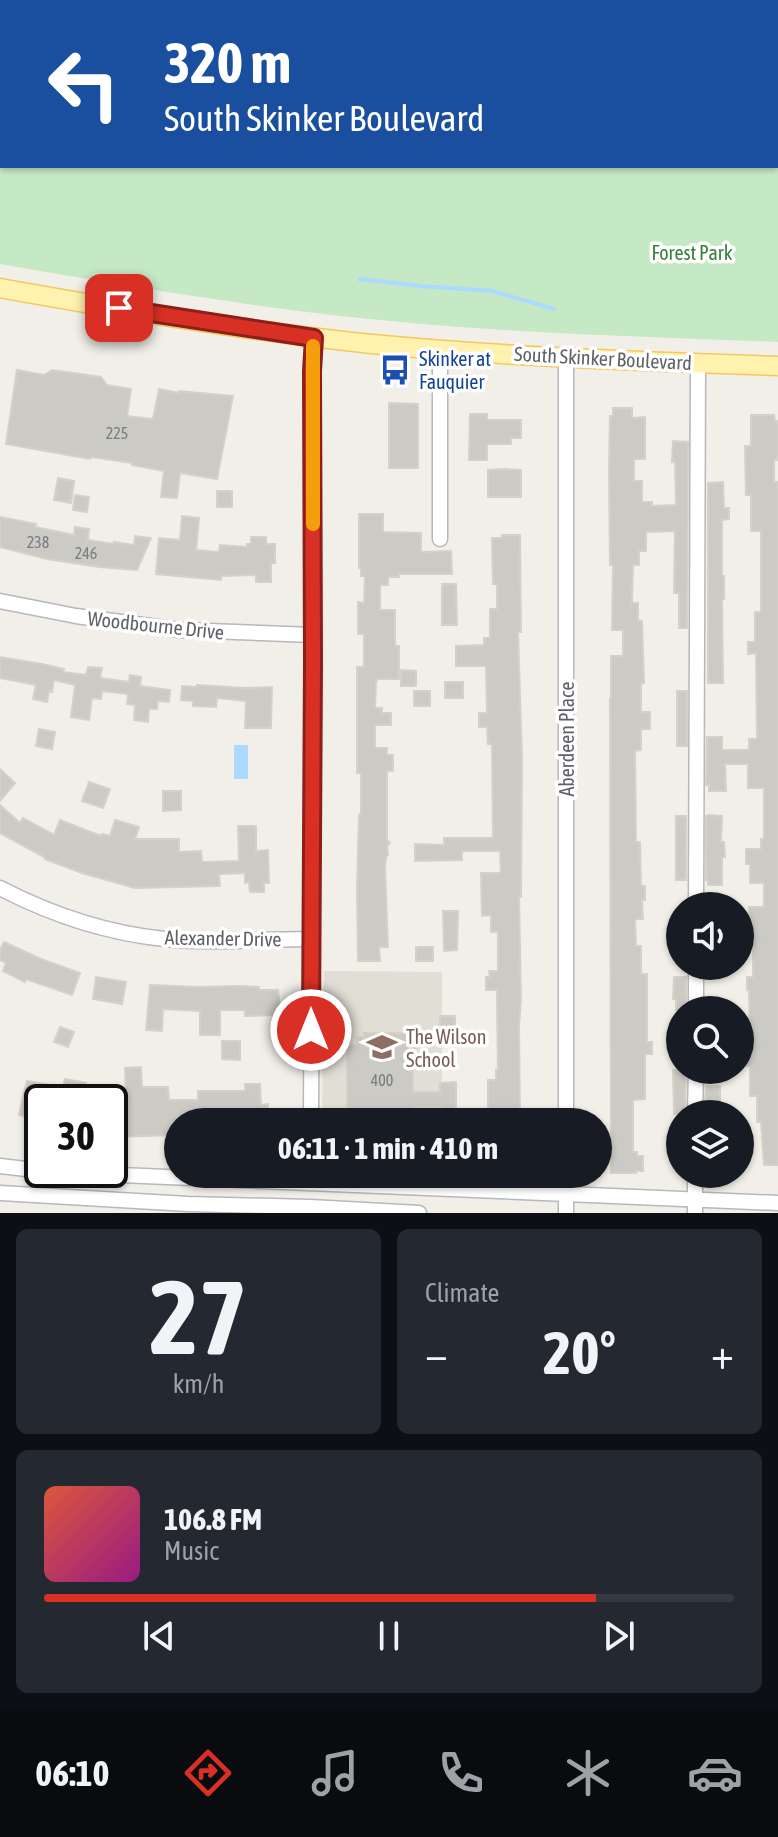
<!DOCTYPE html>
<meta charset="utf-8">
<style>
:root{--surface:#171b24;--page:#242831;--text:#f1f3f6;--muted:#9ea1a6;--line:#363941;--accent:#d93025}
body{margin:0;font-family:"Asap Condensed",sans-serif;background:var(--page);color:var(--text);height:100vh;display:flex;flex-direction:column;font-size:30px;white-space:nowrap}
*{box-sizing:border-box;margin:0}
p{font-size:26px;color:var(--muted)}
.icon{flex:none;width:44px;height:44px;fill:none;stroke:currentColor;stroke-width:2;stroke-linecap:round;stroke-linejoin:round}
.map{position:relative;height:1213px;overflow:hidden}
.side{display:flex;flex-direction:column;gap:16px;padding:16px;background:#0d0f14;flex:1}
.side>*{flex:none}
.guide{position:absolute;left:0px;top:0px;width:778px;height:168px;box-shadow:0 2px 6px #0004;background:#1a4fa0;color:#fff;overflow:hidden}
.buttons{position:absolute;left:666px;top:892px;display:grid;gap:16px}
.buttons a{display:grid;place-items:center;width:88px;height:88px;border-radius:50%;background:var(--surface);box-shadow:0 2px 6px #0004;font-size:40px}
.speed{position:absolute;left:24px;top:1084px;display:flex;gap:16px;font-size:40px;font-weight:700;text-align:center}
.speed>*{display:grid;place-content:center;width:104px;height:104px;border-radius:50%;background:var(--surface);box-shadow:0 2px 6px #0004;line-height:1}
.speed .limit{border:4px solid #111;border-radius:12px;background:#fff;color:#111}
.pin{position:absolute;display:grid;place-items:center;width:68px;height:68px;color:#fff;margin:-34px;border-radius:16px;box-shadow:0 4px 12px #0006}
.me{position:absolute;width:88px;margin:-44px;rotate:0deg;stroke-linejoin:round;filter:drop-shadow(0 0 6px #0008)}
.turn{display:flex;align-items:center;gap:28px;height:168px;padding:0 32px;font-size:36px}
.turn .icon{width:104px;height:104px;stroke-width:2.5}
.turn b{display:block;font-size:56px;line-height:68px}
.big{font-size:60px;font-weight:700;line-height:1.1}
.side .card{flex:1;display:flex;flex-direction:column;justify-content:center;gap:12px;min-width:0;padding:0 28px;border-radius:12px;background:var(--page)}
.side .dial{align-items:center;gap:0}
.dial b{font-size:104px;line-height:1}
.song{display:flex;align-items:center;gap:24px}
.cover{width:96px;height:96px;border-radius:12px;background:linear-gradient(135deg,hsl(10 70% 55%),hsl(310 70% 35%))}
.played{height:8px;border-radius:4px;background:linear-gradient(90deg,var(--accent) 80%,var(--line) 80%)}
.keys{display:flex;justify-content:space-around;direction:ltr}
.heat{display:flex;justify-content:space-between;align-items:center;font-size:44px;direction:ltr}
.side .tiles{flex:1;display:grid;gap:16px;grid-template-columns:1fr 1fr}
.card:last-child{grid-column:span 2}
.trip{position:absolute;left:164px;top:1108px;width:448px;height:80px;border-radius:40px;background:var(--surface);box-shadow:0 2px 6px #0004;font-weight:700;line-height:80px;text-align:center}
.menu{display:flex;height:128px;justify-content:space-around;align-items:center;background:#090b0e;color:var(--muted)}
.menu .icon{width:56px;height:56px}
.menu .active{color:var(--accent)}
.menu b{font-size:36px;color:var(--text)}
.map>svg:first-child{display:block}
.education{fill:#e1ded6}
.green{fill:#c5e8c5;fill-rule:evenodd}
.water{fill:#aadaff}
.lines{fill:none;stroke-linecap:round;stroke-linejoin:round}
.stream{stroke:#aadaff;stroke-width:4}
.building{fill:#cccac5;stroke:#d6d1c6;stroke-width:2}
.minor-casing{stroke:#b5b8bc;stroke-width:17}
.major-casing{stroke:#f2c960;stroke-width:21}
.minor{stroke:#fff;stroke-width:14}
.major{stroke:#fff2af;stroke-width:18}
.route-casing{stroke:#8d1f18;stroke-width:20}
.route{stroke:#d93025;stroke-width:14}
.slow{stroke:#f59e0b;stroke-width:14}
.labels{text-anchor:middle;dominant-baseline:central;stroke-width:7;stroke-linejoin:round;paint-order:stroke}
.number-label{font-size:16px;fill:#7a7d7f}
.park-label{font-size:20px;fill:#348238;stroke:#fff}
.transit-label{font-size:20px;fill:#164399;stroke:#fff;text-anchor:start}
.street-label{font-size:20px;fill:#5f6368;stroke:#fff}
.education-label{font-size:20px;fill:#785e54;stroke:#fff;text-anchor:start}
</style>
<div class="map">
<svg width="778" height="1213" viewBox="0 0 778 1213">
<rect width="100%" height="100%" fill="#f1efe8"/>
<path class="education" d="M 324,971 L 442,972 L 442,1122 L 322,1122 Z
M 325,1174 L 442,1174 L 442,1181 L 329,1177 Z"/>
<path class="green" d="M 0,0 L 778,0 L 778,342 C 653,337 527,334 402,322 C 267,310 133,287 0,264 ZM 2,2 L 776,2 L 776,166 L 2,166 Z"/>
<path class="water" d="M 234,745 L 248,745 L 248,779 L 234,779 Z"/>
<g class="lines">
<path class="stream" d="M 359,279 L 421,286 L 492,291 L 554,309"/>
</g>
<path class="building" d="M 17,370 L 44,375 L 52,370 L 101,377 L 107,385 L 131,389 L 127,416 L 153,419 L 159,389 L 179,393 L 179,391 L 233,396 L 217,479 L 180,473 L 177,498 L 161,497 L 164,471 L 132,465 L 132,463 L 92,457 L 90,459 L 6,444 Z
M 389,403 L 418,404 L 418,468 L 389,468 Z
M 613,408 L 632,408 L 632,418 L 645,417 L 645,459 L 634,459 L 634,481 L 642,481 L 642,502 L 652,502 L 652,506 L 676,505 L 675,462 L 672,462 L 673,441 L 688,442 L 687,628 L 679,628 L 679,593 L 674,593 L 675,531 L 646,532 L 646,551 L 639,551 L 639,565 L 633,565 L 632,603 L 638,603 L 638,621 L 642,621 L 644,683 L 641,683 L 641,712 L 650,712 L 650,729 L 641,729 L 641,750 L 635,751 L 636,842 L 640,842 L 641,886 L 645,886 L 645,900 L 642,900 L 643,919 L 635,919 L 636,946 L 641,946 L 641,974 L 647,974 L 647,1042 L 652,1042 L 652,1054 L 645,1054 L 645,1099 L 633,1100 L 633,1152 L 637,1152 L 637,1156 L 643,1156 L 643,1171 L 636,1171 L 636,1173 L 611,1173 L 610,698 L 611,698 L 611,656 L 623,656 L 623,630 L 612,630 L 613,565 L 610,565 L 609,470 L 610,416 L 613,416 Z
M 470,414 L 487,414 L 487,420 L 521,420 L 521,438 L 511,438 L 511,444 L 487,444 L 487,460 L 469,460 Z
M 751,415 L 774,415 L 775,421 L 778,421 L 778,460 L 774,460 L 774,482 L 778,482 L 778,1165 L 764,1165 L 761,1122 L 757,1122 L 757,1096 L 750,1096 L 750,1066 L 744,1066 L 743,1048 L 750,1048 L 749,990 L 747,990 L 747,977 L 753,977 L 753,929 L 750,929 L 749,907 L 764,907 L 764,883 L 750,883 L 750,864 L 746,864 L 746,849 L 761,849 L 761,839 L 764,839 L 764,788 L 748,788 L 748,764 L 725,764 L 726,791 L 709,791 L 709,785 L 706,785 L 707,737 L 722,737 L 722,750 L 749,750 L 749,739 L 757,739 L 756,653 L 748,654 L 748,642 L 755,642 L 755,612 L 761,612 L 761,531 L 751,531 L 751,495 L 746,495 L 745,446 L 751,446 Z
M 506,469 L 521,470 L 521,497 L 488,497 L 488,470 Z
M 58,478 L 74,481 L 71,503 L 54,500 Z
M 723,482 L 724,508 L 729,508 L 729,519 L 722,520 L 722,576 L 724,576 L 724,599 L 722,599 L 723,683 L 708,683 L 708,483 Z
M 217,491 L 232,491 L 232,507 L 217,507 Z
M 75,495 L 89,497 L 87,512 L 73,510 Z
M 359,514 L 383,514 L 383,532 L 421,533 L 421,552 L 451,551 L 452,574 L 399,574 L 399,577 L 388,577 L 388,585 L 380,585 L 380,610 L 395,610 L 395,646 L 399,646 L 399,679 L 378,679 L 376,682 L 375,708 L 382,708 L 382,713 L 391,713 L 391,725 L 375,725 L 375,748 L 387,748 L 387,755 L 393,755 L 393,771 L 387,771 L 387,840 L 390,843 L 387,846 L 388,855 L 386,857 L 385,869 L 388,947 L 379,947 L 380,961 L 358,961 L 357,888 L 359,815 L 361,814 L 361,773 L 357,773 L 357,667 L 364,667 L 364,634 L 358,634 L 358,602 L 364,603 L 365,576 L 361,576 L 361,569 L 359,568 Z
M 182,516 L 199,518 L 196,550 L 219,552 L 220,545 L 247,547 L 247,544 L 251,544 L 251,537 L 266,537 L 266,544 L 275,544 L 275,563 L 271,563 L 271,582 L 256,582 L 256,575 L 221,576 L 221,580 L 156,574 L 159,538 L 180,540 Z
M 0,517 L 36,524 L 35,527 L 74,535 L 75,527 L 89,529 L 88,540 L 114,544 L 114,542 L 134,545 L 135,536 L 151,538 L 137,570 L 99,567 L 47,559 L 0,547 Z
M 502,535 L 520,535 L 521,632 L 518,632 L 522,758 L 521,897 L 519,897 L 521,999 L 519,1026 L 520,1122 L 488,1122 L 488,1080 L 496,1080 L 496,1070 L 498,1070 L 497,999 L 497,990 L 486,990 L 486,977 L 490,977 L 489,971 L 498,971 L 498,932 L 491,932 L 491,915 L 482,916 L 481,873 L 501,873 L 500,851 L 462,851 L 462,860 L 415,861 L 415,844 L 444,845 L 444,838 L 493,838 L 492,744 L 488,744 L 487,727 L 479,727 L 479,713 L 487,713 L 486,666 L 456,666 L 456,646 L 484,645 L 484,638 L 490,638 L 490,609 L 497,609 L 497,584 L 493,584 L 492,538 L 502,538 Z
M 442,584 L 456,584 L 457,625 L 442,625 Z
M 0,657 L 42,664 L 64,669 L 63,672 L 86,675 L 88,667 L 102,668 L 100,678 L 129,682 L 130,675 L 141,677 L 140,686 L 170,690 L 169,702 L 158,701 L 157,709 L 149,709 L 148,722 L 134,720 L 135,705 L 127,704 L 128,694 L 102,691 L 101,699 L 92,698 L 89,720 L 71,717 L 75,685 L 54,680 L 52,692 L 49,691 L 47,702 L 33,699 L 36,685 L 0,678 Z
M 401,670 L 416,671 L 416,686 L 401,686 Z
M 445,682 L 463,682 L 463,698 L 445,698 Z
M 197,685 L 246,688 L 272,687 L 271,728 L 245,728 L 246,701 L 217,698 L 216,707 L 193,706 L 193,701 L 181,700 L 182,686 L 197,687 Z
M 414,691 L 430,691 L 430,706 L 414,706 Z
M 677,691 L 687,691 L 687,746 L 677,746 Z
M 39,729 L 55,732 L 52,749 L 36,746 Z
M 0,769 L 15,783 L 0,801 Z
M 89,782 L 110,789 L 103,808 L 82,801 Z
M 163,791 L 181,791 L 181,810 L 163,811 Z
M 0,805 L 20,823 L 23,818 L 54,835 L 60,820 L 101,836 L 102,834 L 110,836 L 115,820 L 139,827 L 135,839 L 179,839 L 179,852 L 201,851 L 202,862 L 239,861 L 238,826 L 256,826 L 256,851 L 268,850 L 269,883 L 264,883 L 264,892 L 250,892 L 249,882 L 245,883 L 245,873 L 219,874 L 220,886 L 135,888 L 82,873 L 45,859 L 46,858 L 0,833 Z
M 708,815 L 722,816 L 721,842 L 724,842 L 725,857 L 722,857 L 722,885 L 708,885 L 708,880 L 706,880 L 706,816 Z
M 676,816 L 686,816 L 686,880 L 676,880 Z
M 443,911 L 458,911 L 457,950 L 444,951 Z
M 4,942 L 41,959 L 80,973 L 72,995 L 26,979 L 25,982 L 3,971 L 6,963 L 0,960 L 0,950 Z
M 416,947 L 433,947 L 433,961 L 416,961 Z
M 96,977 L 126,982 L 122,1004 L 93,999 Z
M 674,977 L 686,977 L 686,1010 L 676,1010 L 676,999 L 673,999 Z
M 150,985 L 199,987 L 238,986 L 259,987 L 258,990 L 278,990 L 280,1007 L 278,1015 L 245,1016 L 245,1010 L 220,1010 L 220,1035 L 200,1035 L 200,1011 L 163,1009 L 162,1031 L 146,1030 Z
M 440,1016 L 455,1016 L 455,1031 L 440,1031 Z
M 60,1027 L 74,1032 L 68,1047 L 54,1042 Z
M 364,1033 L 417,1033 L 417,1048 L 413,1048 L 413,1092 L 440,1092 L 440,1083 L 456,1082 L 456,1122 L 444,1122 L 444,1107 L 414,1107 L 414,1122 L 350,1122 L 350,1107 L 347,1108 L 347,1045 L 357,1045 L 357,1037 L 364,1037 Z
M 222,1041 L 240,1041 L 240,1060 L 222,1059 Z
M 141,1067 L 142,1087 L 168,1087 L 169,1100 L 198,1100 L 198,1091 L 245,1091 L 245,1084 L 260,1084 L 261,1105 L 268,1104 L 268,1122 L 178,1122 L 178,1135 L 114,1137 L 114,1132 L 110,1132 L 110,1103 L 126,1103 L 125,1068 Z
M 673,1070 L 686,1070 L 685,1114 L 674,1114 Z
M 65,1079 L 86,1083 L 81,1102 L 42,1102 L 40,1120 L 19,1115 L 27,1081 L 63,1087 Z
M 706,1086 L 720,1086 L 720,1100 L 705,1100 Z"/>
<g class="lines">
<g class="minor-casing">
<path id="minor" d="M 566,357 L 566,1122
M 440,539 L 440,349
M 0,601 L 76,616 L 180,630 L 313,635
M 0,888 C 50,914 107,933 164,939 C 212,944 263,939 311,939
M 696,906 L 698,363
M 696,1010 L 696,966
M 695,1114 L 696,1070
M 311,1122 L 313,659 L 312,378 L 314,338
M 0,1166 L 43,1171 L 120,1175 L 778,1203
M 0,1193 L 188,1204 L 310,1207 L 419,1213
M 566,1213 L 566,1174
M 695,1213 L 695,1174"/>
</g>
<g class="major-casing">
<path id="major" d="M 0,288 C 123,310 247,331 372,344 C 507,357 643,361 778,366"/>
</g>
<use href="#minor" class="minor"/>
<use href="#major" class="major"/>
</g>
<g class="lines">
<g class="route-casing">
<path id="route" d="M 119,308 L 314,338 L 312,371 L 313,659 L 311,1030"/>
</g>
<use href="#route" class="route"/>
<path class="slow" d="M 313,524 L 313,346"/>
</g>
<defs>
<g id="bus-bare" transform="scale(2.4)"><path d="M-5-6H5V4H4V6H2V4H-2V6H-4V4H-5ZM-3.5-4V0h7V-4ZM-3.5 1.2v1.5H-2V1.2ZM2 1.2v1.5H3.5V1.2Z" fill="#1a4fb4" stroke="#fff" stroke-width="2.5" paint-order="stroke"/></g>
<g id="school-bare" transform="scale(2.4)"><path d="M0-5L7-2L0 1L-7-2ZM-4 1L0 2.5L4 1V4Q0 6-4 4Z" fill="#8d6e63" stroke="#fff" stroke-width="2.5" paint-order="stroke"/></g>
</defs>
<g fill-rule="evenodd">
<use href="#bus-bare" x="395" y="370"/>
<use href="#school-bare" x="382" y="1047"/>
</g>
<g class="labels">
<g class="number-label">
<text x="117" y="433">225</text>
<text x="38" y="542">238</text>
<text x="86" y="553">246</text>
<text x="382" y="1080">400</text>
</g>
<g class="park-label">
<text x="692" y="252">Forest Park</text>
</g>
<g class="transit-label">
<text x="419" y="358">Skinker at<tspan x="419" dy="23">Fauquier</tspan></text>
</g>
<g class="street-label">
<text transform="translate(603 358) rotate(3)">South Skinker Boulevard</text>
<text transform="translate(156 625) rotate(6)">Woodbourne Drive</text>
<text transform="translate(566 739) rotate(-90)">Aberdeen Place</text>
<text transform="translate(223 938) rotate(1)">Alexander Drive</text>
</g>
<g class="education-label">
<text x="406" y="1036">The Wilson<tspan x="406" dy="23">School</tspan></text>
</g>
</g>
</svg>
<div class="buttons">
<a><svg class="icon" aria-label="sound" viewBox="0 0 24 24"><path d="M4 9h4l5-4v14l-5-4H4zM17 9q2 3 0 6"/></svg></a>
<a><svg class="icon" aria-label="search" viewBox="0 0 24 24"><circle cx="10" cy="10" r="6"/><path d="M15 15l6 6"/></svg></a>
<a><svg class="icon" aria-label="layers" viewBox="0 0 24 24"><path d="M12 4l9 5-9 5-9-5zM3 14l9 5 9-5"/></svg></a>
</div>
<div class="speed"><div class="limit">30</div></div>
<div class="pin" style="left:119px;top:308px;background:#d93025"><svg class="icon" aria-label="arrive" viewBox="0 0 24 24"><path d="M6 21V4h12l-3 4 3 4H6"/></svg></div>
<svg class="me" style="left:311px;top:1030px" viewBox="-20 -20 40 40"><circle r="17" fill="#d93025" stroke="#fff" stroke-width="3"/><path d="M0-11L8 9 0 5-8 9z" fill="#fff"/></svg>
<div class="trip">06:11 · 1 min · 410 m</div>
<div class="guide">
<div class="turn"><svg class="icon" aria-label="left" viewBox="0 0 24 24"><path d="M17 20v-9H6M10 6l-5 5 5 5"/></svg><div><b>320 m</b>South Skinker Boulevard</div></div>
</div>
</div>
<section class="side">
<div class="tiles">
<div class="card dial"><b>27</b><p>km/h</p></div>
<div class="card"><p>Climate</p>
<div class="heat"><a>−</a><b class="big">20°</b><a>+</a></div>
</div>
<div class="card">
<div class="song"><i class="cover"></i><div><b>106.8 FM</b><p>Music</p></div></div>
<div class="played"></div>
<div class="keys"><svg class="icon" aria-label="previous" viewBox="0 0 24 24"><path d="M18 5L8 12l10 7zM5 5v14"/></svg><svg class="icon" aria-label="pause" viewBox="0 0 24 24"><path d="M8 5v14M16 5v14"/></svg><svg class="icon" aria-label="next" viewBox="0 0 24 24"><path d="M6 5l10 7-10 7zM19 5v14"/></svg></div>
</div>
</div>
</section>
<nav class="menu">
<b>06:10</b>
<svg class="icon active" aria-label="directions" viewBox="0 0 24 24"><path d="M12 3l9 9-9 9-9-9zM9 14v-3h6M13 9l2 2-2 2"/></svg>
<svg class="icon" aria-label="music" viewBox="0 0 24 24"><path d="M9 18V5l10-2v13"/><circle cx="6" cy="18" r="3"/><circle cx="16" cy="16" r="3"/></svg>
<svg class="icon" aria-label="phone" viewBox="0 0 24 24"><path d="M5 4h4l2 5-3 2q2 4 5 5l2-3 5 2v4C11 20 4 13 5 4z"/></svg>
<svg class="icon" aria-label="climate" viewBox="0 0 24 24"><path d="M12 3v18M4 7l16 10M4 17L20 7"/></svg>
<svg class="icon" aria-label="car" viewBox="0 0 24 24"><path d="M5 17H2v-5l4-1 3-4h7l3 4 3 1v5h-3M9 17h6M6 11h13"/><circle cx="7" cy="17" r="2"/><circle cx="17" cy="17" r="2"/></svg>
</nav>
